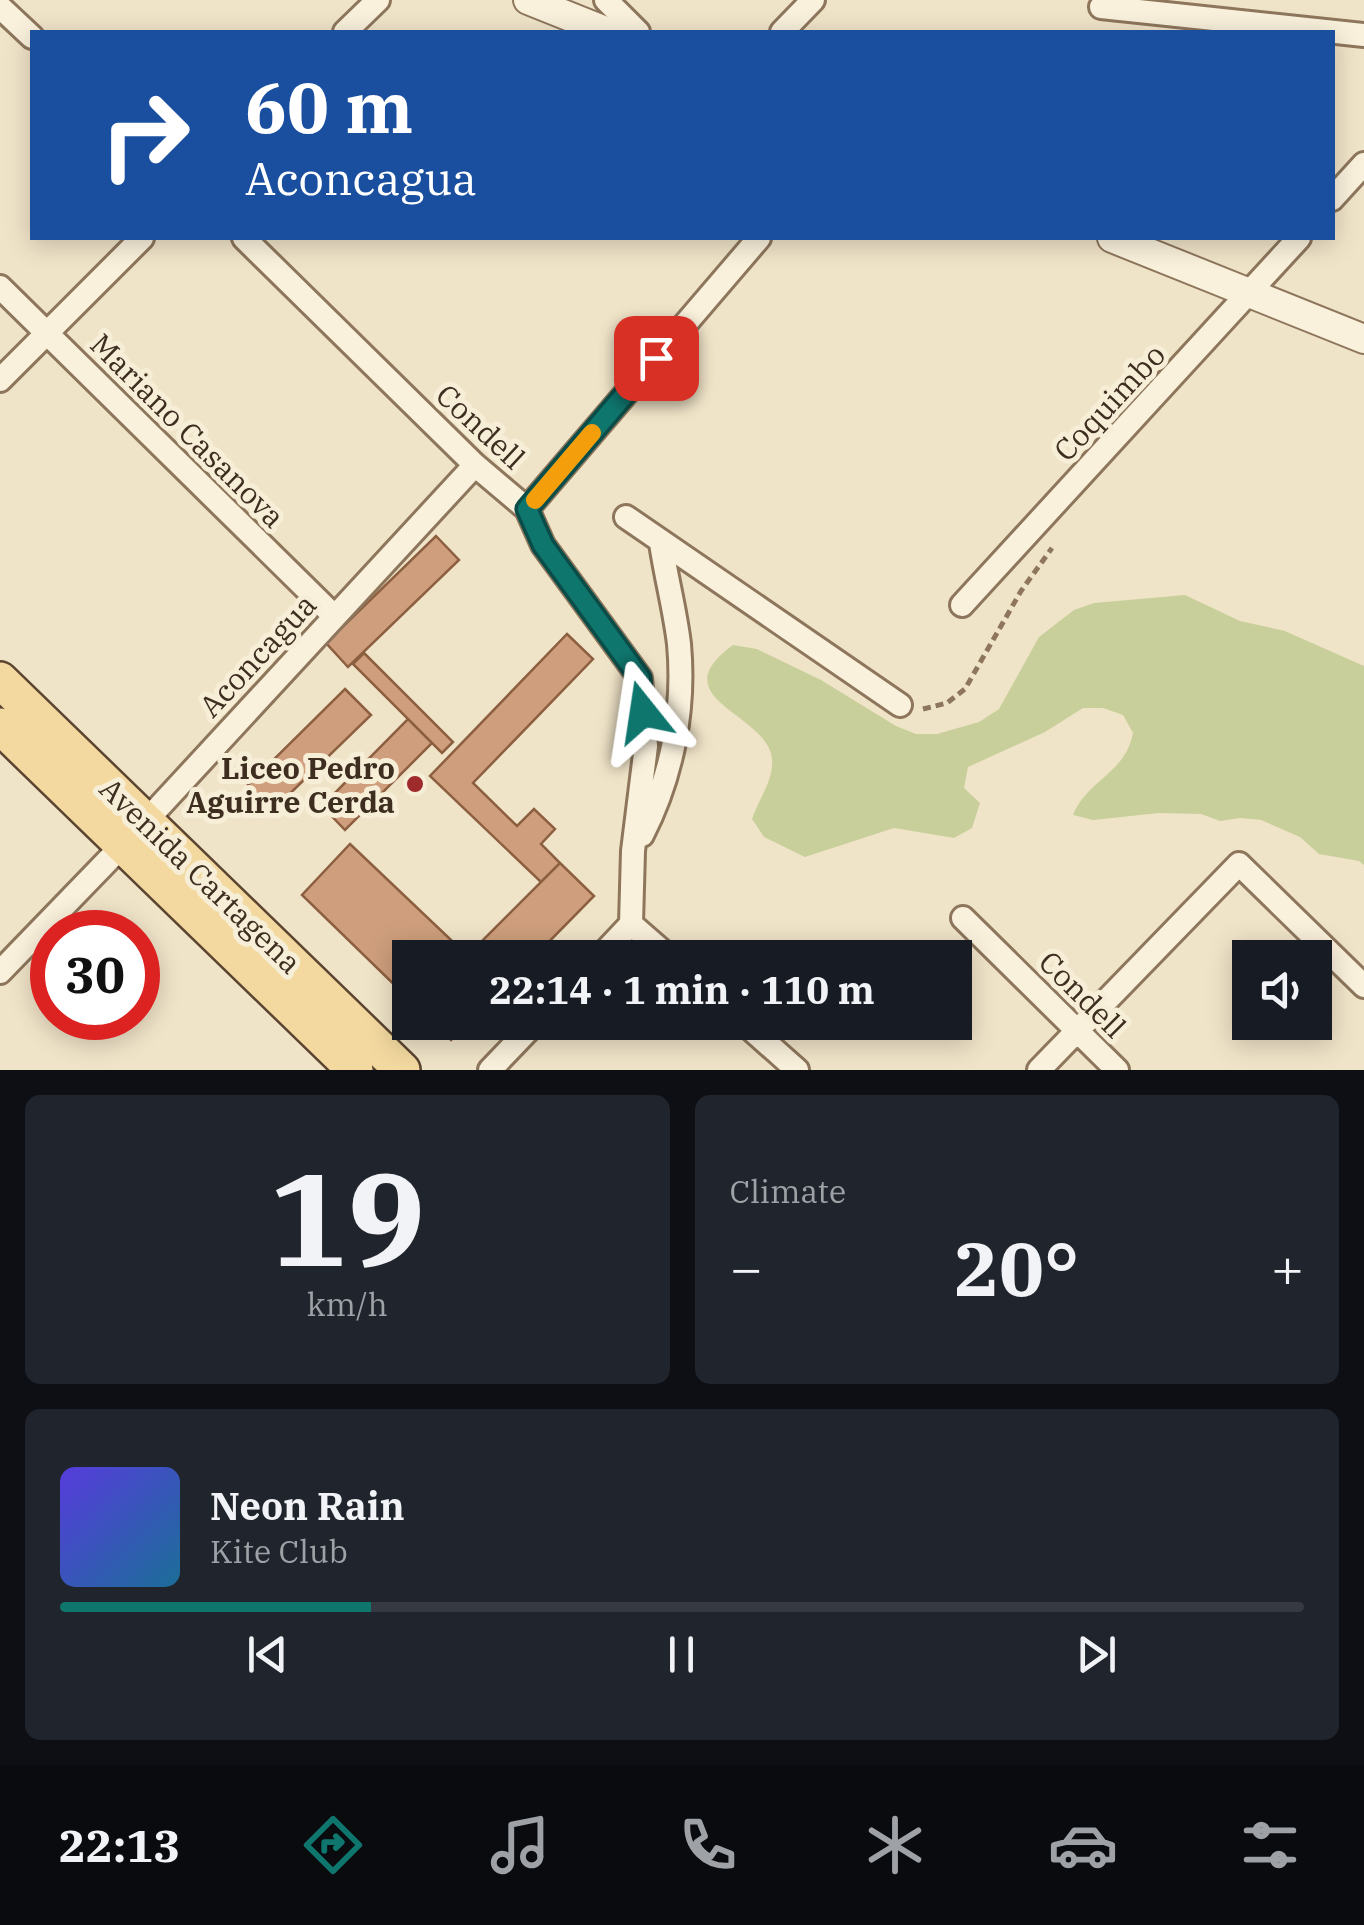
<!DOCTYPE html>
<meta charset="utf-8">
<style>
:root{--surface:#171b24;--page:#20242c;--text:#f1f3f6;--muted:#9ea1a6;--line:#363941;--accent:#0f766e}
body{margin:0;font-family:"IBM Plex Serif",serif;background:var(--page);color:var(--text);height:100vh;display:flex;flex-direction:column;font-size:38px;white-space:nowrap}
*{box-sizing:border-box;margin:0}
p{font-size:32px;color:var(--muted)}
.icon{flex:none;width:55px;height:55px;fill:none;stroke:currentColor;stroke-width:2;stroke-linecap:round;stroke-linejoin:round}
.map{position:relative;height:1070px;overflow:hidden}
.panel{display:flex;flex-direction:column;gap:25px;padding:25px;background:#0d0f14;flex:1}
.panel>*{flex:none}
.top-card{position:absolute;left:30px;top:30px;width:1305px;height:210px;border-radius:0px;box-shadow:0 5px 25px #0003;background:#1a4fa0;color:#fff;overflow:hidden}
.controls{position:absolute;left:1232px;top:940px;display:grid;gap:20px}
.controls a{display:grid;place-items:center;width:100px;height:100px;border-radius:0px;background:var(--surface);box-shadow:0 5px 25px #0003;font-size:50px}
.speed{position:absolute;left:30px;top:910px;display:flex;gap:20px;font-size:50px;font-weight:700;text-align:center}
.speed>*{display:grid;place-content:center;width:130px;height:130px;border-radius:50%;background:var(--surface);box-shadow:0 5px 25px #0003;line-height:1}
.speed .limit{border:15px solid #d22;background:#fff;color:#111}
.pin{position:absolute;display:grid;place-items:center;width:85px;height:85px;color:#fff;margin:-42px;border-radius:20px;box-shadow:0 5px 15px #0006}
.me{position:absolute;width:110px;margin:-55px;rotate:345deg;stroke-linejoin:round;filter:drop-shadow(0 0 8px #0008)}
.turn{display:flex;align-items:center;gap:35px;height:210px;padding:0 50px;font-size:45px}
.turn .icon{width:130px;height:130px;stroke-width:2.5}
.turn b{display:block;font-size:70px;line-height:85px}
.big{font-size:75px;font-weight:800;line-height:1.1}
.panel .tile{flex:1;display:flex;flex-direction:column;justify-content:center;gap:15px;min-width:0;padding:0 35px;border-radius:15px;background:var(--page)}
.panel .dial{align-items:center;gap:0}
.dial b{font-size:130px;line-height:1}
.song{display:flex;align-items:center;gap:30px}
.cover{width:120px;height:120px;border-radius:15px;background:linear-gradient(135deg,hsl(250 70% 55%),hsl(200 70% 35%))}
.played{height:10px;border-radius:5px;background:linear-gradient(90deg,var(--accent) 25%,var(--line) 25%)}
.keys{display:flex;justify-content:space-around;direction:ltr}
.heat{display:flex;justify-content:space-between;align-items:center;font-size:55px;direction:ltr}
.panel .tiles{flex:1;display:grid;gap:25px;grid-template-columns:1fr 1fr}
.tile:last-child{grid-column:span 2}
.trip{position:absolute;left:392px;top:940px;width:580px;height:100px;border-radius:0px;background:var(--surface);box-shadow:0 5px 25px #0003;font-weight:800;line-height:100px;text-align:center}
.tabs{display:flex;height:160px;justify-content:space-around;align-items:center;background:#090b0e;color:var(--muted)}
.tabs .icon{width:70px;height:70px}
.tabs .active{color:var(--accent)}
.tabs b{font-size:45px;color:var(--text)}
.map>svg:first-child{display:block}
.green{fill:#c9cf9b}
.building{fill:#cf9f7d;stroke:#8d5f41;stroke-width:2.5}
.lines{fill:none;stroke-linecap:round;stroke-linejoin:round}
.minor-casing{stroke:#8d765c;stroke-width:28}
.tertiary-casing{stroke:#8d765c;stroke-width:32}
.primary-casing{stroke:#5b4430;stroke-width:40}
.path{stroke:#8d765c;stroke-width:5;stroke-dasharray:8 5;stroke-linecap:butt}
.minor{stroke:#faf1dc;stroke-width:22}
.tertiary{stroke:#faf1dc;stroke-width:28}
.primary{stroke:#f3d9a0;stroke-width:35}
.route-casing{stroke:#0a4d48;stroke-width:25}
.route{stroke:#0f766e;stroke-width:18}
.slow{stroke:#f59e0b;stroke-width:18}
.poi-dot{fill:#9e2a2b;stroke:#f7eed8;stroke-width:4}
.labels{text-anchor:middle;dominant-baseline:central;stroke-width:10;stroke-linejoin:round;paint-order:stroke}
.street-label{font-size:30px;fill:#3d2e20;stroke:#f7eed8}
.poi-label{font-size:30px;font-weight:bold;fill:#3d2e20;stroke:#f7eed8;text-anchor:end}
</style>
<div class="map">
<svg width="1364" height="1070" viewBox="0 0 1364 1070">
<rect width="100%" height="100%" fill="#f0e4c8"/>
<path class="green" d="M 1185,595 L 1240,621 L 1285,631 L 1364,666 L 1364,865 L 1359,861 L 1319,854 L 1300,837 L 1261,820 L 1240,818 L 1220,821 L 1201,814 L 1159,813 L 1093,820 L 1073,815 C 1088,779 1125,774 1133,733 L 1123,715 L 1103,708 L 1083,708 L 1045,732 L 968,767 L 964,788 L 980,803 L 972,828 L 954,838 L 894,828 L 805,857 L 764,837 L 752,819 C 758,800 774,780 772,759 C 768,713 659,699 733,645 L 757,649 L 821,680 L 896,726 L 916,734 L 937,734 L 979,722 L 999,709 L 1039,637 L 1074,610 L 1094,603 Z"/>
<path class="building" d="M 436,536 L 459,560 L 348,667 L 326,643 Z
M 567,634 L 593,659 L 473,783 L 517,826 L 534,809 L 555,829 L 541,844 L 560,863 L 541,882 L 430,776 Z
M 364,653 L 453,742 L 442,753 L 353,664 Z
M 345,689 L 371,715 L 273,810 L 248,785 Z
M 408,719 L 432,743 L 345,830 L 322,806 Z
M 350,844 L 470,958 L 410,958 L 410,1000 L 302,895 Z
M 560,863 L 594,896 L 533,958 L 470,958 L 468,955 Z
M 441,1022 L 469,1022 L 451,1040 L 437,1026 Z"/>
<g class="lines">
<g class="minor-casing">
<path id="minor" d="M 606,0 L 638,32
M 0,7 L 32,37
M 1101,7 L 1364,35
M 345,32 L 378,0
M 782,32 L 813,0
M 1332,199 L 1364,164
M 244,238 L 475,465 L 527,509 L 543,545 L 640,678 L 646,746 L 633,851 L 631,924
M 0,287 L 334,616
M 0,380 L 142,238
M 527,509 L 759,238
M 626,517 L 900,705
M 962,605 L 1299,238
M 642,835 C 672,777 685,709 679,644 C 675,610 666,577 661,543
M 963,918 L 1117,1070
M 631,924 L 670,958
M 599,958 L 631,924
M 0,972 L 146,821 L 475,465
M 743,1022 L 797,1070
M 490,1070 L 536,1022
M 1039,1070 L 1239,864 L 1364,986"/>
</g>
<g class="tertiary-casing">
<path id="tertiary" d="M 528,0 L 608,32
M 1112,238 L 1364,339"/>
</g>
<g class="primary-casing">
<path id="primary" d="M 0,680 L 402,1070
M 0,726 L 355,1070"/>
</g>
<path class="path" d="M 923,709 L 947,703 L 965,689 L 1021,591 L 1052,548"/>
<use href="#minor" class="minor"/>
<use href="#tertiary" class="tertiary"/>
<use href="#primary" class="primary"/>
</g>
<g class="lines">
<g class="route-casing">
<path id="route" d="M 643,712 L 640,678 L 543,545 L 527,509 L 656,358"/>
</g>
<use href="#route" class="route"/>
<path class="slow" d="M 535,500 L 592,433"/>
</g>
<circle class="poi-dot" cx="415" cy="784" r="10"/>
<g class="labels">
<g class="street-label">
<text transform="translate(1109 402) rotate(-47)">Coquimbo</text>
<text transform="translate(481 426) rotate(43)">Condell</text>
<text transform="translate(188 430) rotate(45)">Mariano Casanova</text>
<text transform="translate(257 655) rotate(-47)">Aconcagua</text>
<text transform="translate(201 875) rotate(44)">Avenida Cartagena</text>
<text transform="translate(1083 994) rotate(45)">Condell</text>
</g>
<g class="poi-label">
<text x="395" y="767">Liceo Pedro<tspan x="395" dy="34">Aguirre Cerda</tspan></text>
</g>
</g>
</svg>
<div class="controls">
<a><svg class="icon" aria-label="sound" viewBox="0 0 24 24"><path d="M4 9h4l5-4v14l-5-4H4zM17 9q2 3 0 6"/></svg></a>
</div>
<div class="speed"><div class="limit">30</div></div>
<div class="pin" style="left:656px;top:358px;background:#d93025"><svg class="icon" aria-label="arrive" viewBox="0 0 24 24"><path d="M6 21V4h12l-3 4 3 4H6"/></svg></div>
<svg class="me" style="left:643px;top:712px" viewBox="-20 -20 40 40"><path d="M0-17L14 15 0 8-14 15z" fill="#0f766e" stroke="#fff" stroke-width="4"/></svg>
<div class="trip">22:14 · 1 min · 110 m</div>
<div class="top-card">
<div class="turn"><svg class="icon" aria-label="right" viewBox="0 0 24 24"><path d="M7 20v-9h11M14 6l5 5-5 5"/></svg><div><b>60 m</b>Aconcagua</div></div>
</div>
</div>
<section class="panel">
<div class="tiles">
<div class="tile dial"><b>19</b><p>km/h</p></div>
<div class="tile"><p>Climate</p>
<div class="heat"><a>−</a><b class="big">20°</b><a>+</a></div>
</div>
<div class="tile">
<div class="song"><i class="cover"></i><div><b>Neon Rain</b><p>Kite Club</p></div></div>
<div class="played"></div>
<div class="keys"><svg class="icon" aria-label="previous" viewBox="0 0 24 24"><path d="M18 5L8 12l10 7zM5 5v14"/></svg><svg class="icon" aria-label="pause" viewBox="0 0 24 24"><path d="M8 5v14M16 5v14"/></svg><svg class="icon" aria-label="next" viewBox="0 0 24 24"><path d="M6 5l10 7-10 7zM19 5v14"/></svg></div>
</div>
</div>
</section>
<nav class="tabs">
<b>22:13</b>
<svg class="icon active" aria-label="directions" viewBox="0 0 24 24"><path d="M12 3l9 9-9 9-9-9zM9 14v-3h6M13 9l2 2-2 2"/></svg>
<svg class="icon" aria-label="music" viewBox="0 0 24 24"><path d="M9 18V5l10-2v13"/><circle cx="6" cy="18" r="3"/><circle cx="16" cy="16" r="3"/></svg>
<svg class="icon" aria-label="phone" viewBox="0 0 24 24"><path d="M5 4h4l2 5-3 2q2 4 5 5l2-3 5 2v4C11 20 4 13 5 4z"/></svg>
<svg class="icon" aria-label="climate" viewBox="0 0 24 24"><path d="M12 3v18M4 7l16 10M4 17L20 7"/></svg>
<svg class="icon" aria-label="car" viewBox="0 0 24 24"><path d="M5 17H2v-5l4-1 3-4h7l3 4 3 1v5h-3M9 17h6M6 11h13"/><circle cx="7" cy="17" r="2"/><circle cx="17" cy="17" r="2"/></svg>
<svg class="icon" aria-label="filters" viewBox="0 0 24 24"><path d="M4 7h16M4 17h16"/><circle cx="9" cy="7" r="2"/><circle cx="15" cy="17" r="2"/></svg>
</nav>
